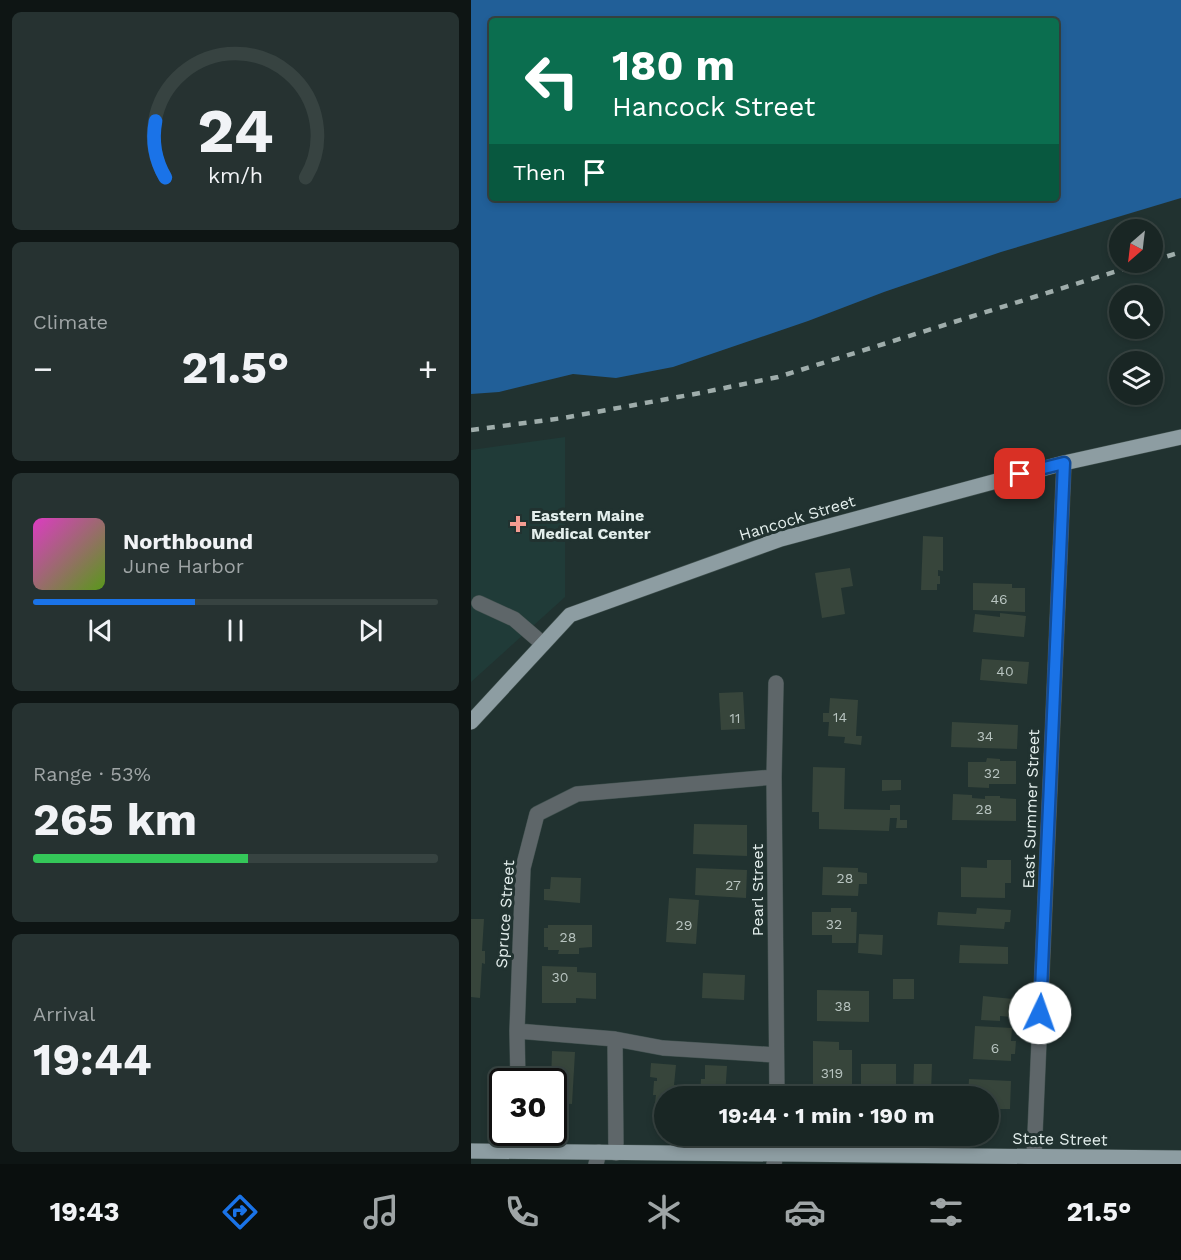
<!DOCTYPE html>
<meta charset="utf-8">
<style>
:root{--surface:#192624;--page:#263231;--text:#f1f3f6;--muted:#9fa5a6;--line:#374341;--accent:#1a73e8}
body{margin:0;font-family:"Work Sans",sans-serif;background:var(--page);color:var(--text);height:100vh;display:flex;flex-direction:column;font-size:22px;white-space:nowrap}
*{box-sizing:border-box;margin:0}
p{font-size:20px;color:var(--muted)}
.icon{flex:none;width:33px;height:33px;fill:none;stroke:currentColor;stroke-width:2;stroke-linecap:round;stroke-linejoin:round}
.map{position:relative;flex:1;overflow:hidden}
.drawer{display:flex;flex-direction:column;gap:12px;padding:12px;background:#0e1514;width:471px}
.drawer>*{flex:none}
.top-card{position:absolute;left:18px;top:18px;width:570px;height:183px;border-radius:6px;box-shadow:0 3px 9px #0003,0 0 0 2px var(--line);background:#0b6e4f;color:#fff;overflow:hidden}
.needle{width:39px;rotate:208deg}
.buttons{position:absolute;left:638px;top:219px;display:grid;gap:12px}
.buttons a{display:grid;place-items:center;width:54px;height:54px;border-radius:50%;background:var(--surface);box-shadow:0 3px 9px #0003,0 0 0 2px var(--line);font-size:30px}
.speed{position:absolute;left:18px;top:1068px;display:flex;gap:12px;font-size:30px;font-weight:700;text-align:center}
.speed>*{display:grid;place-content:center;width:78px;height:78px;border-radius:50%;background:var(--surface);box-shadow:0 3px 9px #0003,0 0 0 2px var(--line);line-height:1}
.speed .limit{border:3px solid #111;border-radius:9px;background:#fff;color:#111}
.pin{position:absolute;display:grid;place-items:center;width:51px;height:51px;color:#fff;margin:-26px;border-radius:12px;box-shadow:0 3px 9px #0006}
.me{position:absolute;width:66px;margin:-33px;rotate:3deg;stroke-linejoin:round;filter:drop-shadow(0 0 4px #0008)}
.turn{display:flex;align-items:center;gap:21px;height:126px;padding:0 24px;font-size:27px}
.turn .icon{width:78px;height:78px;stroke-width:2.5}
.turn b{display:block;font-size:42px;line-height:51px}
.then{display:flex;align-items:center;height:57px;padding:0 24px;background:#0003;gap:12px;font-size:22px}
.big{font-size:45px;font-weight:700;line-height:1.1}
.drawer .widget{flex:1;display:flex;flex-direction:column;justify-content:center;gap:9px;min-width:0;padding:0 21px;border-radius:9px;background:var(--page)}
.drawer .dial{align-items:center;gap:0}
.dial svg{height:156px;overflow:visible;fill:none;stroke:var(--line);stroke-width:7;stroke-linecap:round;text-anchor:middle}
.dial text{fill:var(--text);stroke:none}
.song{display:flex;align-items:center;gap:18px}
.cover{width:72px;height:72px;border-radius:9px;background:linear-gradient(135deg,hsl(310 70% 55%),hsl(90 70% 35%))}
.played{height:6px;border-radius:3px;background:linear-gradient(90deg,var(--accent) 40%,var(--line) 40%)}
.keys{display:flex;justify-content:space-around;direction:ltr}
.heat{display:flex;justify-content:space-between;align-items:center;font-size:33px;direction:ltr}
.charge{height:9px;border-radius:4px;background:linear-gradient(90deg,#34c759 53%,var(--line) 0)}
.trip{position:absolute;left:183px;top:1086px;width:345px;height:60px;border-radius:30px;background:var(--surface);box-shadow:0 3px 9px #0003,0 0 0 2px var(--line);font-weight:700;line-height:60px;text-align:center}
.dock{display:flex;height:96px;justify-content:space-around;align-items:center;background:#0a0f0e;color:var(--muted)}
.dock .icon{width:42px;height:42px}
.dock .current{color:var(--accent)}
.dock b{font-size:27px;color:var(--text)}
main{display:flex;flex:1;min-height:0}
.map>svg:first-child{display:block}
.built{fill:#203b38}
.water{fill:#215f98;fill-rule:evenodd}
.building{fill:#37453b}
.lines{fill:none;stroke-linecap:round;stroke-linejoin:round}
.minor-casing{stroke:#40504e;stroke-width:16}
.major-casing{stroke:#40504e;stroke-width:16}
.minor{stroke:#5e6669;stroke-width:15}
.major{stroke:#8d9da2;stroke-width:15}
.rail{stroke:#9fadab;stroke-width:4.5;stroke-dasharray:8 8;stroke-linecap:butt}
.route-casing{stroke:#114b97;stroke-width:15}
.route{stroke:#1a73e8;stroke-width:10}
.poi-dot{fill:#f59c92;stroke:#213230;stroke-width:2}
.labels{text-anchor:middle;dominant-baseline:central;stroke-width:6;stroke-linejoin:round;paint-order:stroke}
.number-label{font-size:14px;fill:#b8c4c0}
.poi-label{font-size:16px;font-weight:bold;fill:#e3eeec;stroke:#213230;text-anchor:start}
.street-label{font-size:16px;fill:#e3eeec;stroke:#213230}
</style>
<main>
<section class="drawer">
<div class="widget dial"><svg viewBox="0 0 100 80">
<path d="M14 69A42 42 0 1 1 86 69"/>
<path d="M14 69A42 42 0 0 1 9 40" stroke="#1a73e8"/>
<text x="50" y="56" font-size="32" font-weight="700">24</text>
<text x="50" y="72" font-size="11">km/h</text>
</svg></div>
<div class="widget"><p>Climate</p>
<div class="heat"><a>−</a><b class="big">21.5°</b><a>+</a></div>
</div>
<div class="widget">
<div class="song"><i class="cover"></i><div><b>Northbound</b><p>June Harbor</p></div></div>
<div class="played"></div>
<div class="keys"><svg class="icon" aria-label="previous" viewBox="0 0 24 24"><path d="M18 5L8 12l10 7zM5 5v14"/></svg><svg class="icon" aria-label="pause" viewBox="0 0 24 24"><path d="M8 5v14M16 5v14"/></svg><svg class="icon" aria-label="next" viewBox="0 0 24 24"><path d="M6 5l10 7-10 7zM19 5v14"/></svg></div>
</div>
<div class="widget"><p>Range · 53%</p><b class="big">265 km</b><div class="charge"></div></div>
<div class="widget"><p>Arrival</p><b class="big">19:44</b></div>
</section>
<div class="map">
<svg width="710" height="1164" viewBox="0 0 710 1164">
<rect width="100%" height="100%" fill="#213230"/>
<path class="built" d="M 94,437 L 94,597 L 0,682 L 0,450 Z"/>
<path class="water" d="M 0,0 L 710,0 L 710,198 L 530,252 L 413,292 L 337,321 L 202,367 L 145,378 L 102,374 L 28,392 L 0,394 ZM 21,21 L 585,21 L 585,198 L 21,198 Z"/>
<path class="building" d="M 452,536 L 472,537 L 472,571 L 467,570 L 467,576 L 469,576 L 469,584 L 466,584 L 466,590 L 450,590 Z
M 379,568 L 382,586 L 370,588 L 374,614 L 351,618 L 344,573 Z
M 502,583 L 541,584 L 541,588 L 554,588 L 554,612 L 502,610 Z
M 529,613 L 555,616 L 553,637 L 502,632 L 504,614 L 529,617 Z
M 511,659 L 558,662 L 556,684 L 509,680 Z
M 272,692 L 274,729 L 250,730 L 248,693 Z
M 359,698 L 387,700 L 385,736 L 391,736 L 390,745 L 373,743 L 374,737 L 357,736 L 358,722 L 352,722 L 352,713 L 358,713 Z
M 481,722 L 547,725 L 546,749 L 480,747 Z
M 516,758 L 529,759 L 529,761 L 545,761 L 545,784 L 518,784 L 518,788 L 497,787 L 497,762 L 515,762 Z
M 342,767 L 374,768 L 373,809 L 419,810 L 419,805 L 429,805 L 429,820 L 436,820 L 436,828 L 425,828 L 426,818 L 419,818 L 418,831 L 348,829 L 348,812 L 341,812 Z
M 411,780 L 430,780 L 430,790 L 411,791 Z
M 482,794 L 501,795 L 501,798 L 514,799 L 514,796 L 529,796 L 529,798 L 545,799 L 545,821 L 481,820 Z
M 223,824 L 276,825 L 276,856 L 222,854 Z
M 516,860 L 540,860 L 540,883 L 534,883 L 534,898 L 490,897 L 490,867 L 516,868 Z
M 352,867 L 387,868 L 387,872 L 396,873 L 396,884 L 388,884 L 387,896 L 351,895 Z
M 225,868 L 276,870 L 275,898 L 224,895 Z
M 80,877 L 110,878 L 109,903 L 73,900 L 73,889 L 79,889 Z
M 198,898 L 228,900 L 225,944 L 195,942 Z
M 360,908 L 380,908 L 380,912 L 386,912 L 385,943 L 361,943 L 361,935 L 341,935 L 341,912 L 360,912 Z
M 506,908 L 540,910 L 539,922 L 534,922 L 533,929 L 466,925 L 467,912 L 505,914 Z
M 0,919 L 13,919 L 11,951 L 14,951 L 14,964 L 11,963 L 9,998 L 0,997 Z
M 77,925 L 121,925 L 121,947 L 108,948 L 108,954 L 87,954 L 88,950 L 77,950 L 77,947 L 73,947 L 73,928 L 77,928 Z
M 388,934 L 412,935 L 411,955 L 387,953 Z
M 489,945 L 537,947 L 537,964 L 488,963 Z
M 71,966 L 106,967 L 106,972 L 125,973 L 125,999 L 105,998 L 105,1003 L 71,1003 Z
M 232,973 L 274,975 L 273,1000 L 231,998 Z
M 422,979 L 443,979 L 443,999 L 422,999 Z
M 346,990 L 398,991 L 398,1022 L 346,1021 Z
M 512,996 L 542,999 L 541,1017 L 529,1016 L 529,1021 L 510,1020 Z
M 504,1026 L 541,1028 L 540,1041 L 545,1041 L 544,1054 L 540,1054 L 540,1061 L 502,1059 Z
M 342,1041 L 368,1042 L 368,1050 L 381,1050 L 381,1096 L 342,1096 Z
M 81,1051 L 104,1052 L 101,1104 L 82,1103 L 82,1082 L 80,1082 Z
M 180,1063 L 205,1065 L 203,1085 L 209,1085 L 208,1096 L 194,1096 L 194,1111 L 183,1110 L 185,1095 L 182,1095 L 183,1081 L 186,1081 L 186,1078 L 179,1077 Z
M 390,1064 L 425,1064 L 425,1096 L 390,1096 Z
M 443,1064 L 461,1064 L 460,1093 L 480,1093 L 480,1096 L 442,1096 Z
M 234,1065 L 256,1066 L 254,1096 L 229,1096 L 230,1079 L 234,1079 Z
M 498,1079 L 540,1081 L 539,1109 L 523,1109 L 523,1115 L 518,1115 L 518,1096 L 497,1096 Z"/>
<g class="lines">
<g class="minor-casing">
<path id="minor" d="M 8,603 L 43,619 L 72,644
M 305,683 L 303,777 L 306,1096
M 46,1031 L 144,1039
M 47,1082 L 46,1031 L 52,868 L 66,814 L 106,794 L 303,777
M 47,1132 L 47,1151
M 145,1153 L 144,1039 L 192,1048 L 305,1055
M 125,1164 L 128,1152
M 303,1164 L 305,1154 L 306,1136
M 560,1164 L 563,1157 L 593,463"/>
</g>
<g class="major-casing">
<path id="major" d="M 0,722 L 99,615 L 310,539 L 593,463 L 710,437
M 0,1151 L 710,1158"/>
</g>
<use href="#minor" class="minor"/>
<use href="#major" class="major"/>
<path class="rail" d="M 681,261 L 710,252
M 0,430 L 92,418 L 229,393 L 307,377 L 675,262"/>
</g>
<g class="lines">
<g class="route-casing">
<path id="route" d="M 549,474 L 593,463 L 569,1013"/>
</g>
<use href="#route" class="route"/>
</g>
<path class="poi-dot" d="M44 515h6v6h6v6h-6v6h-6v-6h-6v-6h6z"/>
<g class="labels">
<g class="number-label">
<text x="528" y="599">46</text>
<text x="534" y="671">40</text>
<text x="369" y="717">14</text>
<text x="264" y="718">11</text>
<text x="514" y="736">34</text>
<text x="521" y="773">32</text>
<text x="513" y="809">28</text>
<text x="374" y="878">28</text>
<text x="262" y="885">27</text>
<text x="363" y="924">32</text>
<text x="213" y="925">29</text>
<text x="97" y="937">28</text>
<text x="89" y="977">30</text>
<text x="372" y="1006">38</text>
<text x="524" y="1048">6</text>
<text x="361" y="1073">319</text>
</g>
<g class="poi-label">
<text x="60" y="515">Eastern Maine<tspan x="60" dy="18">Medical Center</tspan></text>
</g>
<g class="street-label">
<text transform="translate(326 518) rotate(-17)">Hancock Street</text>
<text transform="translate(560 809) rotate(-88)">East Summer Street</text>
<text transform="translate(286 890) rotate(-90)">Pearl Street</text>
<text transform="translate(34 914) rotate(-86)">Spruce Street</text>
<text transform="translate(589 1139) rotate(1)">State Street</text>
</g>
</g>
</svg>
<div class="buttons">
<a><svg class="needle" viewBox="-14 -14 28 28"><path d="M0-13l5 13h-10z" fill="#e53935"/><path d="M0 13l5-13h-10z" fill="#9fa5a6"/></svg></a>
<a><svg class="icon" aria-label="search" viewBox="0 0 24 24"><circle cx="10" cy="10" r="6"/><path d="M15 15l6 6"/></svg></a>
<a><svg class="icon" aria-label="layers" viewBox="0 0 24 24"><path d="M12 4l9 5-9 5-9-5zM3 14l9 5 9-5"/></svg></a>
</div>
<div class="speed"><div class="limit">30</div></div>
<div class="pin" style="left:549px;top:474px;background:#d93025"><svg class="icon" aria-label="arrive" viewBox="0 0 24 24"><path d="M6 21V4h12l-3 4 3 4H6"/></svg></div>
<svg class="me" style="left:569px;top:1013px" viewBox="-20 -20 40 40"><circle r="19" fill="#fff"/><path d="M0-13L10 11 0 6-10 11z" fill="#1a73e8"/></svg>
<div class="trip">19:44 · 1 min · 190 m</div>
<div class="top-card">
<div class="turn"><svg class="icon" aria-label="left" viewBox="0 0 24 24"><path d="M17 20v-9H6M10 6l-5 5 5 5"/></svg><div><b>180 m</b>Hancock Street</div></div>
<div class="then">Then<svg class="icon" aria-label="arrive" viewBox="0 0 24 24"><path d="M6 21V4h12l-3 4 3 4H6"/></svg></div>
</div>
</div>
</main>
<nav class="dock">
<b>19:43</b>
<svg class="icon current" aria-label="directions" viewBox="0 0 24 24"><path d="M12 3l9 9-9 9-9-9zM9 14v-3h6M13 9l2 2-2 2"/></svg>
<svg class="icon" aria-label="music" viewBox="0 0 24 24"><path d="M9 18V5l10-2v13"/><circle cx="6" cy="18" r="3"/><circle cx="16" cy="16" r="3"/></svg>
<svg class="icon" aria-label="phone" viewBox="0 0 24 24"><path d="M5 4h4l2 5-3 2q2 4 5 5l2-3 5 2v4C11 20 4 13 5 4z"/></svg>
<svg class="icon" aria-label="climate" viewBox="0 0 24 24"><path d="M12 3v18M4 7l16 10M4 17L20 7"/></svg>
<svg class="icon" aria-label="car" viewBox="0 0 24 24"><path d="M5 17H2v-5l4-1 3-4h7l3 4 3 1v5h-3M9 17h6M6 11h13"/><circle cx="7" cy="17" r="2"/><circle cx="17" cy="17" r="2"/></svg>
<svg class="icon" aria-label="filters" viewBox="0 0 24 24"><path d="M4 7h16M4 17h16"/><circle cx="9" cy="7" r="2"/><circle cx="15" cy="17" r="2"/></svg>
<b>21.5°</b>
</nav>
